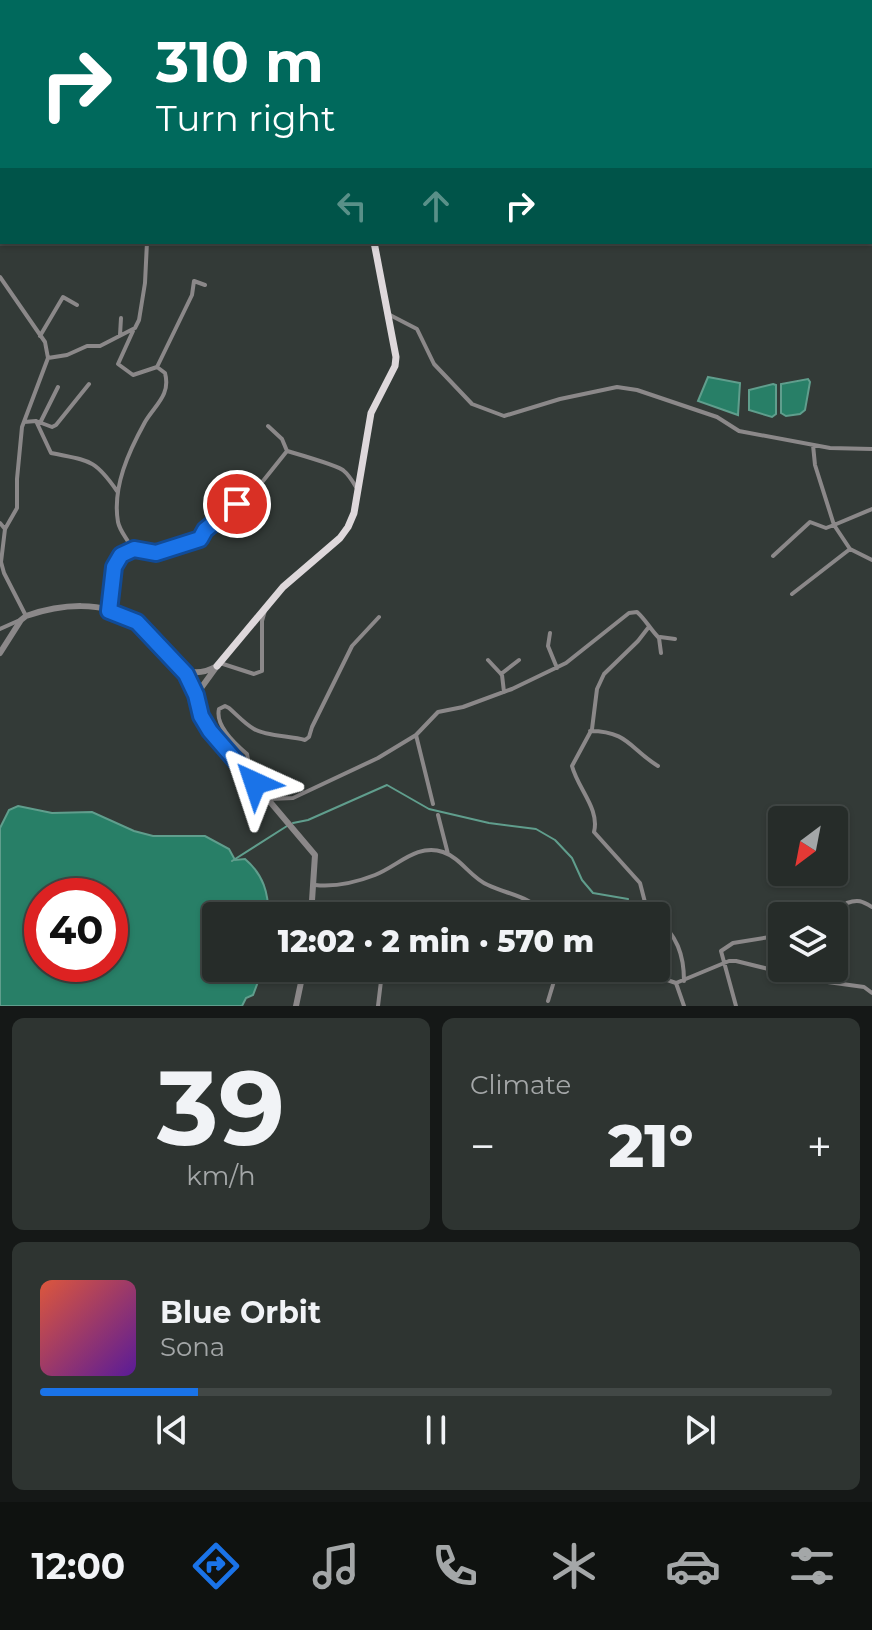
<!DOCTYPE html>
<meta charset="utf-8">
<style>
:root{--surface:#262c29;--page:#2e3431;--text:#f1f3f6;--muted:#a4a7a8;--line:#424846;--accent:#1a73e8}
body{margin:0;font-family:Montserrat,sans-serif;background:var(--page);color:var(--text);height:100vh;display:flex;flex-direction:column;font-size:30px;white-space:nowrap}
*{box-sizing:border-box;margin:0}
p{font-size:26px;color:var(--muted)}
.icon{flex:none;width:44px;height:44px;fill:none;stroke:currentColor;stroke-width:2;stroke-linecap:round;stroke-linejoin:round}
.map{position:relative;height:1006px;overflow:hidden}
.drawer{display:flex;flex-direction:column;gap:12px;padding:12px;background:#151817;flex:1}
.drawer>*{flex:none}
.banner{position:absolute;left:0px;top:0px;width:872px;height:244px;box-shadow:0 2px 6px #0004,0 0 0 2px var(--line);background:#00695c;color:#fff;overflow:hidden}
.needle{width:52px;rotate:212deg}
.controls{position:absolute;left:768px;top:806px;display:grid;gap:16px}
.controls a{display:grid;place-items:center;width:80px;height:80px;border-radius:8px;background:var(--surface);box-shadow:0 2px 6px #0004,0 0 0 2px var(--line);font-size:40px}
.speed{position:absolute;left:24px;top:878px;display:flex;gap:16px;font-size:40px;font-weight:700;text-align:center}
.speed>*{display:grid;place-content:center;width:104px;height:104px;border-radius:50%;background:var(--surface);box-shadow:0 2px 6px #0004,0 0 0 2px var(--line);line-height:1}
.speed .limit{border:12px solid #d22;background:#fff;color:#111}
.pin{position:absolute;display:grid;place-items:center;width:68px;height:68px;color:#fff;margin:-34px;border:4px solid #fff;border-radius:50%;box-shadow:0 2px 8px #0007}
.me{position:absolute;width:88px;margin:-44px;rotate:318deg;stroke-linejoin:round;filter:drop-shadow(0 0 6px #0008)}
.turn{display:flex;align-items:center;gap:28px;height:168px;padding:0 24px;font-size:36px}
.turn .icon{width:104px;height:104px;stroke-width:2.5}
.turn b{display:block;font-size:56px;line-height:68px}
.lanes{display:flex;align-items:center;height:76px;padding:0 24px;background:#0003;justify-content:center;gap:40px;direction:ltr}
.lanes .off{opacity:.35}
.big{font-size:60px;font-weight:800;line-height:1.1}
.drawer .tile{flex:1;display:flex;flex-direction:column;justify-content:center;gap:12px;min-width:0;padding:0 28px;border-radius:12px;background:var(--page)}
.drawer .dial{align-items:center;gap:0}
.dial b{font-size:104px;line-height:1}
.song{display:flex;align-items:center;gap:24px}
.cover{width:96px;height:96px;border-radius:12px;background:linear-gradient(135deg,hsl(10 70% 55%),hsl(270 70% 35%))}
.played{height:8px;border-radius:4px;background:linear-gradient(90deg,var(--accent) 20%,var(--line) 20%)}
.keys{display:flex;justify-content:space-around;direction:ltr}
.heat{display:flex;justify-content:space-between;align-items:center;font-size:44px;direction:ltr}
.drawer .tiles{flex:1;display:grid;gap:12px;grid-template-columns:1fr 1fr}
.tile:last-child{grid-column:span 2}
.trip{position:absolute;left:202px;top:902px;width:468px;height:80px;border-radius:8px;background:var(--surface);box-shadow:0 2px 6px #0004,0 0 0 2px var(--line);font-weight:800;line-height:80px;text-align:center}
.tab-bar{display:flex;height:128px;justify-content:space-around;align-items:center;background:#0f1210;color:var(--muted)}
.tab-bar .icon{width:56px;height:56px}
.tab-bar .current{color:var(--accent)}
.tab-bar b{font-size:36px;color:var(--text)}
.map>svg:first-child{display:block}
.water{fill:#287f67;stroke:#609e8d;stroke-width:2;fill-rule:evenodd}
.lines{fill:none;stroke-linecap:round;stroke-linejoin:round}
.stream{stroke:#609e8d;stroke-width:2}
.minor{stroke:#8b8889;stroke-width:4}
.tertiary{stroke:#8b8889;stroke-width:6}
.primary{stroke:#ded8db;stroke-width:7}
.route-casing{stroke:#114b97;stroke-width:20}
.route{stroke:#1a73e8;stroke-width:14}
</style>
<div class="map">
<svg width="872" height="1006" viewBox="0 0 872 1006">
<rect width="100%" height="100%" fill="#333a37"/>
<path class="water" d="M 708,377 L 740,383 L 738,415 L 698,401 Z
M 808,379 L 810,382 L 805,410 L 800,414 L 786,416 L 781,413 L 781,384 Z
M 773,384 L 776,385 L 776,414 L 772,417 L 749,410 L 749,390 Z
M 18,806 L 52,813 L 92,812 L 134,831 L 153,836 L 205,836 L 229,849 L 235,860 L 245,859 C 264,875 268,893 269,916 L 216,916 L 216,968 L 270,968 L 261,974 L 253,995 L 246,998 L 242,1006 L 0,1006 L 0,828 L 9,810 ZM 42,896 L 110,896 L 110,964 L 42,964 Z"/>
<g class="lines">
<path class="stream" d="M 293,823 L 308,820 L 387,785 L 429,809 L 489,823 L 536,829 L 555,840 L 572,858 L 582,880 L 593,893 L 628,899
M 232,861 L 287,826"/>
<path class="minor" d="M 461,0 L 463,2
M 245,2 L 246,0
M 650,2 L 652,0
M 0,30 L 2,32
M 0,102 L 2,101
M 0,277 L 45,342 L 48,358 L 22,427 L 17,479 L 17,508 L 5,529 L 1,562 L 4,573 L 26,616
M 388,314 L 417,329 L 434,364 L 472,404 L 504,416 L 560,399 L 617,387 L 637,390 L 717,417 L 739,431 L 830,448 L 872,449
M 133,331 L 118,364 L 133,375 L 157,367
M 120,335 L 121,318
M 40,336 L 63,297 L 77,305
M 48,358 L 67,355 L 87,346 L 100,346 L 135,328 L 139,320 L 145,283 L 147,242
M 36,421 L 52,427 L 56,425 L 89,384
M 41,421 L 58,387
M 24,422 L 36,421 L 51,453 C 89,461 94,458 117,491
M 268,426 L 282,439 L 287,451 C 297,454 340,466 344,471 C 349,475 353,482 356,487
M 813,445 L 815,465 L 834,525 L 872,509
M 0,523 L 5,529
M 132,549 C 128,539 120,532 118,522 C 112,487 129,451 145,422 C 155,405 171,395 165,373 L 157,367 L 192,295 L 194,281 L 205,285
M 773,556 L 810,522 L 826,528 L 834,525 L 850,549
M 792,594 L 850,549 L 872,560
M 109,611 C 111,596 110,574 117,561 C 127,543 140,554 156,553 C 171,552 198,543 205,530 L 259,486 L 287,451
M 648,628 L 638,641 L 604,674 L 597,689 L 592,729 L 572,766 C 578,789 600,809 594,832 L 640,883 L 647,910 L 653,916
M 0,629 L 20,620
M 550,633 L 548,646 L 557,668
M 660,637 L 675,639
M 488,660 L 502,675 L 504,692
M 220,663 L 254,674 L 262,671 L 262,621 L 266,607
M 501,674 L 519,660
M 590,731 C 628,731 630,749 658,766
M 241,767 L 248,760 L 247,754 C 235,744 215,725 219,709 L 225,706 L 229,708 C 237,715 245,724 254,729 C 265,736 290,736 305,740 L 309,737 L 312,727 L 352,646 L 379,617
M 269,799 L 293,798 L 378,758 L 416,735
M 433,804 L 416,735 L 438,712 L 463,707 L 512,689 L 566,663 L 629,613 L 637,612 C 646,620 650,629 659,638 L 661,653
M 438,815 L 448,854
M 315,885 C 334,887 357,882 375,875 C 398,866 417,843 443,852 C 461,858 471,878 488,885 C 509,895 531,896 547,916
M 834,916 L 844,910 L 847,903 C 858,899 862,901 872,907
M 656,918 C 677,935 684,955 684,981
M 632,968 L 676,983 L 729,961 L 736,961 L 813,980 L 864,987 L 872,993
M 559,973 L 588,968
M 676,983 L 684,1006
M 548,1001 L 558,968
M 378,1006 L 381,981
M 736,1006 L 721,951 L 733,943 L 782,935"/>
<path class="tertiary" d="M 0,653 L 21,620 L 26,616 C 61,604 102,600 135,621 C 165,640 174,690 217,666 L 196,695 L 201,716 L 210,731 L 315,855 L 311,916
M 185,673 L 196,695
M 296,1006 L 304,968"/>
<path class="primary" d="M 300,2 L 300,0
M 217,666 L 283,587 L 340,538 L 348,527 L 354,513 L 371,413 L 395,366 L 396,357 L 374,242"/>
</g>
<g class="lines">
<g class="route-casing">
<path id="route" d="M 237,504 L 205,530 L 200,539 L 156,553 L 134,549 L 121,555 L 114,567 L 109,611 L 137,622 L 186,674 L 196,695 L 201,716 L 210,731 L 255,783"/>
</g>
<use href="#route" class="route"/>
</g>
</svg>
<div class="controls">
<a><svg class="needle" viewBox="-14 -14 28 28"><path d="M0-13l5 13h-10z" fill="#e53935"/><path d="M0 13l5-13h-10z" fill="#a4a7a8"/></svg></a>
<a><svg class="icon" aria-label="layers" viewBox="0 0 24 24"><path d="M12 4l9 5-9 5-9-5zM3 14l9 5 9-5"/></svg></a>
</div>
<div class="speed"><div class="limit">40</div></div>
<div class="pin" style="left:237px;top:504px;background:#d93025"><svg class="icon" aria-label="arrive" viewBox="0 0 24 24"><path d="M6 21V4h12l-3 4 3 4H6"/></svg></div>
<svg class="me" style="left:255px;top:783px" viewBox="-20 -20 40 40"><path d="M0-17L14 15 0 8-14 15z" fill="#1a73e8" stroke="#fff" stroke-width="4"/></svg>
<div class="trip">12:02 · 2 min · 570 m</div>
<div class="banner">
<div class="turn"><svg class="icon" aria-label="right" viewBox="0 0 24 24"><path d="M7 20v-9h11M14 6l5 5-5 5"/></svg><div><b>310 m</b>Turn right</div></div>
<div class="lanes"><svg class="icon off" aria-label="left" viewBox="0 0 24 24"><path d="M17 20v-9H6M10 6l-5 5 5 5"/></svg><svg class="icon off" aria-label="ahead" viewBox="0 0 24 24"><path d="M12 20V5M6 11l6-6 6 6"/></svg><svg class="icon" aria-label="right" viewBox="0 0 24 24"><path d="M7 20v-9h11M14 6l5 5-5 5"/></svg></div>
</div>
</div>
<section class="drawer">
<div class="tiles">
<div class="tile dial"><b>39</b><p>km/h</p></div>
<div class="tile"><p>Climate</p>
<div class="heat"><a>−</a><b class="big">21°</b><a>+</a></div>
</div>
<div class="tile">
<div class="song"><i class="cover"></i><div><b>Blue Orbit</b><p>Sona</p></div></div>
<div class="played"></div>
<div class="keys"><svg class="icon" aria-label="previous" viewBox="0 0 24 24"><path d="M18 5L8 12l10 7zM5 5v14"/></svg><svg class="icon" aria-label="pause" viewBox="0 0 24 24"><path d="M8 5v14M16 5v14"/></svg><svg class="icon" aria-label="next" viewBox="0 0 24 24"><path d="M6 5l10 7-10 7zM19 5v14"/></svg></div>
</div>
</div>
</section>
<nav class="tab-bar">
<b>12:00</b>
<svg class="icon current" aria-label="directions" viewBox="0 0 24 24"><path d="M12 3l9 9-9 9-9-9zM9 14v-3h6M13 9l2 2-2 2"/></svg>
<svg class="icon" aria-label="music" viewBox="0 0 24 24"><path d="M9 18V5l10-2v13"/><circle cx="6" cy="18" r="3"/><circle cx="16" cy="16" r="3"/></svg>
<svg class="icon" aria-label="phone" viewBox="0 0 24 24"><path d="M5 4h4l2 5-3 2q2 4 5 5l2-3 5 2v4C11 20 4 13 5 4z"/></svg>
<svg class="icon" aria-label="climate" viewBox="0 0 24 24"><path d="M12 3v18M4 7l16 10M4 17L20 7"/></svg>
<svg class="icon" aria-label="car" viewBox="0 0 24 24"><path d="M5 17H2v-5l4-1 3-4h7l3 4 3 1v5h-3M9 17h6M6 11h13"/><circle cx="7" cy="17" r="2"/><circle cx="17" cy="17" r="2"/></svg>
<svg class="icon" aria-label="filters" viewBox="0 0 24 24"><path d="M4 7h16M4 17h16"/><circle cx="9" cy="7" r="2"/><circle cx="15" cy="17" r="2"/></svg>
</nav>
